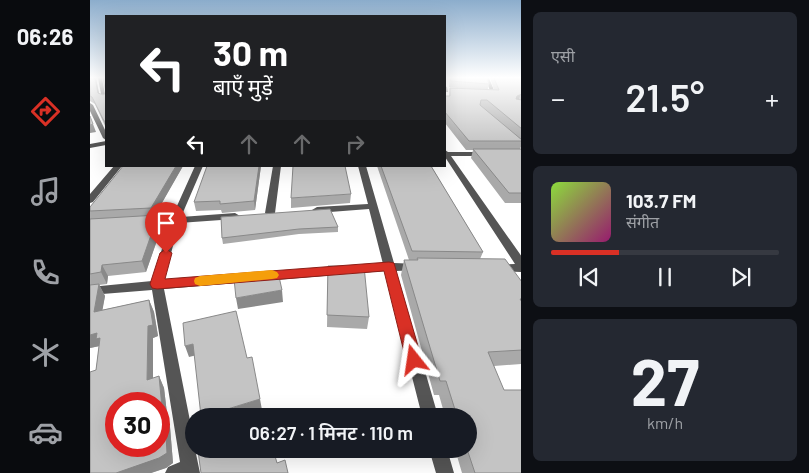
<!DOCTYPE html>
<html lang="hi">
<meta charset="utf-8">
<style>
:root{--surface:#171b24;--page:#242831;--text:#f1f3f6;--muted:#9ea1a6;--line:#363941;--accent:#d93025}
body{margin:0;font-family:Barlow,"Noto Sans Devanagari",sans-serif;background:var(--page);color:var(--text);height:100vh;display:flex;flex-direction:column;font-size:19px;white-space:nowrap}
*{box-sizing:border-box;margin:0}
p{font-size:16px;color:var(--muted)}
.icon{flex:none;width:28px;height:28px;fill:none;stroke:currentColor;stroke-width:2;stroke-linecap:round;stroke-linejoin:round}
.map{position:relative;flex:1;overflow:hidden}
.details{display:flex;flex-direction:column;gap:12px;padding:12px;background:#0d0f14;width:288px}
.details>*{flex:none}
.banner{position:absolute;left:15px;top:15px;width:341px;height:152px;border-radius:0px;box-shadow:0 5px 20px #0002;background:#202124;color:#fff;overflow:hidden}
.speed{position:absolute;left:15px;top:392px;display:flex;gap:10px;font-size:25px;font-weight:700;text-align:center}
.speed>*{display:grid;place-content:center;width:65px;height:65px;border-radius:50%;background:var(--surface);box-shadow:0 5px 20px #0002;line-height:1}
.speed .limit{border:8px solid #d22;background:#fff;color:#111}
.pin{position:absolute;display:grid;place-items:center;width:42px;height:42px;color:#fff;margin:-51px -21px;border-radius:50% 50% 50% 0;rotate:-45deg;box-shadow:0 0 5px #0007}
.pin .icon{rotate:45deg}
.me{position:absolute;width:55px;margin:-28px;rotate:345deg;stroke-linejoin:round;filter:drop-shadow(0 0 4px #0008)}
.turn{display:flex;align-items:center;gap:18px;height:105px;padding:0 25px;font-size:22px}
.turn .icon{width:65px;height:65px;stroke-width:2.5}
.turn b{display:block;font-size:35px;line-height:42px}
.lanes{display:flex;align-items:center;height:48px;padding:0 25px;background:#0003;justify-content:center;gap:25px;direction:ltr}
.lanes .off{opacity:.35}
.big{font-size:38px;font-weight:600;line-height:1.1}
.details .tile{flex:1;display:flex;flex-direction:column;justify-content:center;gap:8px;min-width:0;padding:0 18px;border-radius:8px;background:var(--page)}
.details .dial{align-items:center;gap:0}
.dial b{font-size:65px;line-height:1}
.song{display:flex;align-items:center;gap:15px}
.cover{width:60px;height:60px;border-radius:8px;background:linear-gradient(135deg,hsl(90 70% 55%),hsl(320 70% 35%))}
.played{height:5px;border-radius:2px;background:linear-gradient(90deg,var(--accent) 30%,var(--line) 30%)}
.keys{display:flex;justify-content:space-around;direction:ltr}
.heat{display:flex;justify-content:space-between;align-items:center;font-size:28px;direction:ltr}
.trip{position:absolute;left:95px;top:408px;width:292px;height:50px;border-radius:25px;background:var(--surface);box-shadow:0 5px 20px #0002;font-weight:600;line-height:50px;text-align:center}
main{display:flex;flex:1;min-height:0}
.tabs{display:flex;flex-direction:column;width:90px;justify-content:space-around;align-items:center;background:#090b0e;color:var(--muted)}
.tabs .icon{width:35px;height:35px}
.tabs .active{color:var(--accent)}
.tabs b{font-size:22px;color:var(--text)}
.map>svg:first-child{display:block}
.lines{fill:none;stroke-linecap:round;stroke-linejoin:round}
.street{fill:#555;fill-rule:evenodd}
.wall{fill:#a9a9a9}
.shaded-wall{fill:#898989}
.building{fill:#c4c4c4;stroke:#898989;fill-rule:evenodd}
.route{fill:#d93025;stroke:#8d1f18}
.slow{fill:#f59e0b}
</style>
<main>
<nav class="tabs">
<b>06:26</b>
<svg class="icon active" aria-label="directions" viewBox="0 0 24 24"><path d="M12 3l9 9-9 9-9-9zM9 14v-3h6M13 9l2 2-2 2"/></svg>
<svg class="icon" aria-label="music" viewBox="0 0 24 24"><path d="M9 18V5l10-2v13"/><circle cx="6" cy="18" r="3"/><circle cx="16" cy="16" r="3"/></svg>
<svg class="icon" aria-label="phone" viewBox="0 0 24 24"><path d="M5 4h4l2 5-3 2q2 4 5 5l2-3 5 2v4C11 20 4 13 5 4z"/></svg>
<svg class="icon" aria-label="climate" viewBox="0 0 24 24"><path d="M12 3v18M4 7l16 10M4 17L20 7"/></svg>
<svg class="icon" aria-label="car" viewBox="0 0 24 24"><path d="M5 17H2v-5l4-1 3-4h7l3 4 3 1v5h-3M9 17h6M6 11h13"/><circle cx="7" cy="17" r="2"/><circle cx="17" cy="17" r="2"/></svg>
</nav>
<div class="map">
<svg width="432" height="473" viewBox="0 0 432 473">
<rect width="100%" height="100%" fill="#fff"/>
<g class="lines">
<path class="street" d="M 8,78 L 12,78 L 16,100 L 12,99 Z
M 395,78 L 399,78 L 406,95 L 396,97 L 393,95 L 401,93 Z
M 355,86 L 357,87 L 358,92 L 355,92 Z
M 0,103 L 3,105 L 16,132 L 16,140 L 13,138 L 0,111 Z
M 16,141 L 16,145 L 0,148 L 0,144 Z
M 355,150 L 358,152 L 395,152 L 399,154 L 395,156 L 361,156 L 432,257 L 432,272 L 406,271 L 404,268 L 406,265 L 425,264 L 355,157 Z
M 24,166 L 32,166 L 3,202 L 0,203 L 0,194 Z
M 105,166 L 113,166 L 91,217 L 145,213 L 150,216 L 145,219 L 89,223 L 74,280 L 293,264 L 279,209 L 227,213 L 222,210 L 227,207 L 278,204 L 268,166 L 276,166 L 304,263 L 329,264 L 331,267 L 329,270 L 306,271 L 348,416 L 332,416 L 295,271 L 74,289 L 104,441 L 104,449 L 105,449 L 110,473 L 75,473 L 78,467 L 90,462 L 62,290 L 0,295 L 0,287 L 62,281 L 80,223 L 57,225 L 52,222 L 57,219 L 82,217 Z
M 183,166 L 191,166 L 185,213 L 180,216 L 175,213 Z
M 339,449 L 357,449 L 364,473 L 346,473 Z"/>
</g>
<path class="wall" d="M 0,78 L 6,78 L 9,93 L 13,95 L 16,93 L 16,78 L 16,128 L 5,104 L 0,101 Z
M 360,78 L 397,78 L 399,84 L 398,89 L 404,90 L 400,78 L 432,78 L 432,145 L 430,149 L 432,149 L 432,203 L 415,203 L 381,158 L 383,150 L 376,150 L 355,123 L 355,96 L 359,96 L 360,88 L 367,88 L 359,87 Z
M 93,166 L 64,216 L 68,215 L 72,226 L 56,272 L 18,276 L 17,284 L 9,285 L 15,296 L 12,310 L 59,300 L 64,312 L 68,336 L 63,338 L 63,378 L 69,376 L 74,388 L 78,422 L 80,427 L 83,463 L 76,468 L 61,473 L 0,473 L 6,370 L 9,346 L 0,348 L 0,207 Z
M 171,166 L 165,210 L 132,213 L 131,210 L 106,211 L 104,202 Z
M 287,166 L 341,166 L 393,252 L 390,259 L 432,282 L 432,364 L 404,366 L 432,473 L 372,473 L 365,449 L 379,449 L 379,416 L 355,416 L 349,395 L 344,395 L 311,275 L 314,260 L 319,260 Z
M 261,194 L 260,203 L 201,208 L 201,198 Z
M 131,217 L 248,227 L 248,232 L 209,234 L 133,244 L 132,238 Z
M 238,266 L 279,317 L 277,329 L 237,327 Z"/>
<path class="shaded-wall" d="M 5,78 L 6,78 L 10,99 L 8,93 Z
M 431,94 L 428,101 L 424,103 L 427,96 Z
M 0,116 L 6,132 L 0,133 Z
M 14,121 L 16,121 L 16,128 Z
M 86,166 L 93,166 L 64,217 L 61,208 Z
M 169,166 L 171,166 L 165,210 L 164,201 Z
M 68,215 L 72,226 L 56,272 L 52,261 Z
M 12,265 L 18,276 L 17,284 L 11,272 Z
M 9,284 L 15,296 L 10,324 L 4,312 Z
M 192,290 L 193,302 L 148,309 L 146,298 Z
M 59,300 L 64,312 L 68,336 L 63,338 L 63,391 L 57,380 L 58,326 Z
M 7,333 L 17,350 L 10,346 L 0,348 L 0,335 Z
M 103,344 L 107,355 L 99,357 L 95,346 Z
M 69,376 L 74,388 L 78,422 L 80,427 L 83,463 L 76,468 L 61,473 L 26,473 L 73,418 Z
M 170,399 L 172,410 L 152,416 L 115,416 Z"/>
<path class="building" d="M 0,78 L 5,78 L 8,93 L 13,95 L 16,93 L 13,78 L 16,78 L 16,121 L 14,121 L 2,97 L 0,96 Z
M 361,78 L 397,78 L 399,84 L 361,81 Z
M 404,78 L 432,78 L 432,94 L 427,96 L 426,99 L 432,100 L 432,129 L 397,100 L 391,100 L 390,105 L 432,140 L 432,141 L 379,141 L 355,112 L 355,96 L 360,96 L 360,88 L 409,90 Z
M 0,116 L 3,124 L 0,125 Z
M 383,149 L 432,149 L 432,193 L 419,193 Z
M 33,166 L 86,166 L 61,208 L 0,211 L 0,207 Z
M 117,166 L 169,166 L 164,201 L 130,204 L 130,201 L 104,202 Z
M 203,166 L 255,166 L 261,194 L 201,198 Z
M 291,166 L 341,166 L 393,252 L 322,251 Z
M 240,209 L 248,227 L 209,229 L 132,238 L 131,217 Z
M 68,215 L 52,261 L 12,265 L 11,272 L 0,274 L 0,219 Z
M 327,258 L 415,259 L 432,282 L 432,299 L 430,299 L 432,302 L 432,350 L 398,352 L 414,390 L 432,390 L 432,473 L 385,473 L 377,449 L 379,449 L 379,416 L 367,416 L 356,381 L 350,381 L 314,260 L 328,260 Z
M 238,266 L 274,266 L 279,317 L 237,315 Z
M 188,272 L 192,290 L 146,298 L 144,279 Z
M 9,284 L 4,312 L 59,300 L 63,325 L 58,326 L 57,380 L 69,376 L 73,418 L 75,417 L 77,453 L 69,458 L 26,473 L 0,473 L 0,372 L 6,370 L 10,338 L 6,339 L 7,333 L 0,335 L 0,285 ZM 26,404 L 69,404 L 69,446 L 26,446 Z
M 146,311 L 157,358 L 162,357 L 170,399 L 115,416 L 111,416 L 103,344 L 95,346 L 93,323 Z
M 114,449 L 183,449 L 187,463 L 195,460 L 198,473 L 111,473 L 108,451 Z"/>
<linearGradient id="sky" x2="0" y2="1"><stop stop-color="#8cadcc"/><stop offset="0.54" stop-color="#fff"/><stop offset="1" stop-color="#fff" stop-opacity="0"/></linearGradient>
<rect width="432" height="144" fill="url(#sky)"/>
<path class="route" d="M 76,249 L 82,253 L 75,279 L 299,262 L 304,263 L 332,360 L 330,365 L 324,367 L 319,365 L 316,360 L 294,271 L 67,289 L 62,288 L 60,284 L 70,253 Z"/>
<path class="slow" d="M 182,270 L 187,272 L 189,275 L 187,278 L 182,279 L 110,286 L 105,284 L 104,281 L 105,278 L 110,276 Z"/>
</svg>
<div class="speed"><div class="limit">30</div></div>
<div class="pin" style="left:76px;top:253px;background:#d93025"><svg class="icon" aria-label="arrive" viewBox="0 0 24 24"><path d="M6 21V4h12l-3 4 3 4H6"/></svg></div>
<svg class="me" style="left:324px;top:360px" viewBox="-20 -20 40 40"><path d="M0-17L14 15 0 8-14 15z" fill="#d93025" stroke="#fff" stroke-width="4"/></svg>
<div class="trip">06:27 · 1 मिनट · 110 m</div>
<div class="banner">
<div class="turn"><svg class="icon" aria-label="left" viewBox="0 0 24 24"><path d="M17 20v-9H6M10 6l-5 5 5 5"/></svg><div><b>30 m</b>बाएँ मुड़ें</div></div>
<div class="lanes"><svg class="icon" aria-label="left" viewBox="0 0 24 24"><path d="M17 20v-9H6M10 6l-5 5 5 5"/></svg><svg class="icon off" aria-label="ahead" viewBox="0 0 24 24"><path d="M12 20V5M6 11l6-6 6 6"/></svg><svg class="icon off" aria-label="ahead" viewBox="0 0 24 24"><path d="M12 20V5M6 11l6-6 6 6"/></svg><svg class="icon off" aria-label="right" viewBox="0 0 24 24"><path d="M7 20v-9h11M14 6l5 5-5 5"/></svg></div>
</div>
</div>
<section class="details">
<div class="tile"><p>एसी</p>
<div class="heat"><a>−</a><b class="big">21.5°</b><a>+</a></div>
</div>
<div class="tile">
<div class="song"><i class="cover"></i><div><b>103.7 FM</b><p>संगीत</p></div></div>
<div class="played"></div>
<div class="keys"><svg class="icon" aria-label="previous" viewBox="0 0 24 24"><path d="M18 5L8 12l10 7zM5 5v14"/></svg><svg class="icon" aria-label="pause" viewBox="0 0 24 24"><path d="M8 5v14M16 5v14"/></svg><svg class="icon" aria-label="next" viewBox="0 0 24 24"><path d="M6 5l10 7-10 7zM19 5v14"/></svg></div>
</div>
<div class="tile dial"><b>27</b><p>km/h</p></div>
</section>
</main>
